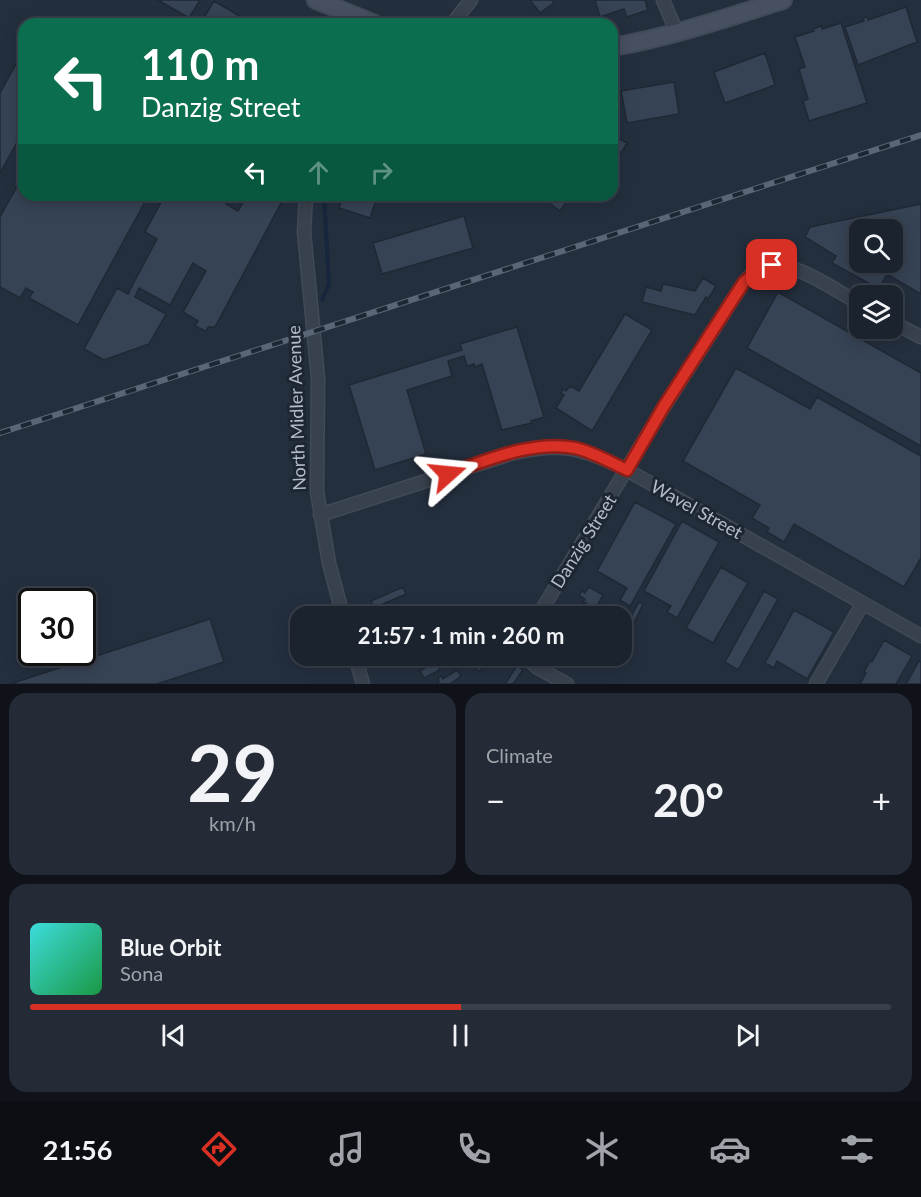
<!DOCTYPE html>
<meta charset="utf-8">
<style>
:root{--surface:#1b232e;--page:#242b36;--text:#f1f3f6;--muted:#a0a4aa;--line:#39404a;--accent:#d93025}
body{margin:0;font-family:Lato,sans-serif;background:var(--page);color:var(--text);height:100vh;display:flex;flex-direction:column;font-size:22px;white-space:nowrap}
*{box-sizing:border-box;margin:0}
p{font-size:20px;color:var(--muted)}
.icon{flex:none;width:33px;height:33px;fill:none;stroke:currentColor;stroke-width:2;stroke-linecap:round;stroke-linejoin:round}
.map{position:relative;height:684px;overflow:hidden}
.details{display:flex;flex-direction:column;gap:9px;padding:9px;background:#0f1319;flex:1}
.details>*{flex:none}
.guide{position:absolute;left:18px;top:18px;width:600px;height:183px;border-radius:18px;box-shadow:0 3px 15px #0003,0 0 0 2px var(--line);background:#0b6e4f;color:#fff;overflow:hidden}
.controls{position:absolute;left:849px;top:219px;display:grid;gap:12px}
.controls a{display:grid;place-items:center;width:54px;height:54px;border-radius:12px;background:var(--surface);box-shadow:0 3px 15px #0003,0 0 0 2px var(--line);font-size:30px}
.speed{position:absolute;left:18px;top:588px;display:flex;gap:12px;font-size:30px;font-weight:700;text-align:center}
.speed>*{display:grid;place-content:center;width:78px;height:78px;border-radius:50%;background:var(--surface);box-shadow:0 3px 15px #0003,0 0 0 2px var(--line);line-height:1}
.speed .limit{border:3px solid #111;border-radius:9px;background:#fff;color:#111}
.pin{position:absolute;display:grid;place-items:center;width:51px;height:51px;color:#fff;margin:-26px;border-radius:12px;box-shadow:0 3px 9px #0006}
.me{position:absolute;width:66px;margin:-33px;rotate:72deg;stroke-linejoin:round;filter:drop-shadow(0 0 4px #0008)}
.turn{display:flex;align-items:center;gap:21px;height:126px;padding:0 24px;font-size:27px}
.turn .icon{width:78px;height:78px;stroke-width:2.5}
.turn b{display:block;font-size:42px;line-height:51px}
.lanes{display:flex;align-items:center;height:57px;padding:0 24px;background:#0003;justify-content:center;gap:30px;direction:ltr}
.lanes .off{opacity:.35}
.big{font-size:45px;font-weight:700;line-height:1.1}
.details .widget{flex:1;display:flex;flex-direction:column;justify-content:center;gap:9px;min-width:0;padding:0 21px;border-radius:18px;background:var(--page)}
.details .dial{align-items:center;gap:0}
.dial b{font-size:78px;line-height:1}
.song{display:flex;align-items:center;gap:18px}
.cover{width:72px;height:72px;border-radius:9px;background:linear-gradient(135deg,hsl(180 70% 55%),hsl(140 70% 35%))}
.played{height:6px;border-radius:3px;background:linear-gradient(90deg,var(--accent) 50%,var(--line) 50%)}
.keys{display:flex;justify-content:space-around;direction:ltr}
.heat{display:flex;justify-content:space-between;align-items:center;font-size:33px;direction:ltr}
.details .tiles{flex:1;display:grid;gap:9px;grid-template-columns:1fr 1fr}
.widget:last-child{grid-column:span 2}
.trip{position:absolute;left:290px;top:606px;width:342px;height:60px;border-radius:18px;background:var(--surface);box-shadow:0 3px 15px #0003,0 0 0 2px var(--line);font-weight:700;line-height:60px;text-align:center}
.menu{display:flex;height:96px;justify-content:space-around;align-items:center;background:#0b0e12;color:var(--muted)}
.menu .icon{width:42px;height:42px}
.menu .current{color:var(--accent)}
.menu b{font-size:27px;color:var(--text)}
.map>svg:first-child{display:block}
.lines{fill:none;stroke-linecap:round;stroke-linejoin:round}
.stream{stroke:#17263c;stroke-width:4}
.building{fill:#364354;stroke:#1f2835;stroke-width:1.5;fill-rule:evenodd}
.minor-casing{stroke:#414a57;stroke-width:15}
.secondary-casing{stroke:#414a57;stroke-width:20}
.minor{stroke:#38414e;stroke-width:12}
.secondary{stroke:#465061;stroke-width:16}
.rail-casing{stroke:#5a6575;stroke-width:6}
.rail{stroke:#1d2633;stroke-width:4;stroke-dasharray:11;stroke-linecap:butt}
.route-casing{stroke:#8d1f18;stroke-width:15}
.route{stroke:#d93025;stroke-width:10}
.labels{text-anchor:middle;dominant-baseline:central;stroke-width:6;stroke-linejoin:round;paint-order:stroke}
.street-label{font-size:18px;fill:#b4bcc9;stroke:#1d2633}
</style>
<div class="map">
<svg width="921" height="684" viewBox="0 0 921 684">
<rect width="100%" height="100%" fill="#242f3e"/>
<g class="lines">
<path class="stream" d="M 322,300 L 329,284 L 324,195"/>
</g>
<path class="building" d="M 158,0 L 200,0 L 189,18 Z
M 530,0 L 552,0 L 554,3 L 540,13 Z
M 595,0 L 645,0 L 648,10 L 627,17 L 624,9 L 600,17 Z
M 214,1 L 253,24 L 200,24 Z
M 906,7 L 917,42 L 858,65 L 845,27 L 864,21 L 863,18 L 867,17 L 868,20 Z
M 841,23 L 867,103 L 809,121 L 803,101 L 808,99 L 799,69 L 805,67 L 795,37 L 814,31 L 813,29 L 821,26 L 822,29 Z
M 24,50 L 24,130 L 0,173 L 0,93 Z
M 765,53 L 775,85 L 725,103 L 714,72 Z
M 674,82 L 679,114 L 627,123 L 621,91 Z
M 616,137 L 627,143 L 621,153 L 612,147 Z
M 24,174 L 24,195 L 143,195 L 147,198 L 78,325 L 29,298 L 33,292 L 26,288 L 20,298 L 0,287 L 0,217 Z
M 165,195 L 231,195 L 226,204 L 238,211 L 247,195 L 267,195 L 281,203 L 215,327 L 208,327 L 206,331 L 195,326 L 198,321 L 183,312 L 206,271 L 193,263 L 170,305 L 139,288 L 135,297 L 166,314 L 149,344 L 104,360 L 84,349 L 117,288 L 128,294 L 132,286 L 157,239 L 145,232 Z
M 344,195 L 378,195 L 370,218 L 339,208 Z
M 442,195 L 468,195 L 460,203 L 453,196 L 448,201 Z
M 538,195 L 571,195 L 560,211 Z
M 921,204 L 921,294 L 887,274 L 879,289 L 832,263 L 836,256 L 805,237 L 810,227 ZM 860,230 L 892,230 L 892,262 L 860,262 Z
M 464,216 L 473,248 L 382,274 L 373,243 Z
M 703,278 L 716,286 L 708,299 L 706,297 L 695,315 L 642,302 L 646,287 L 661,291 L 663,284 L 695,291 Z
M 778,292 L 921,373 L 921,446 L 747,348 Z
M 625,314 L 652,330 L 592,431 L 556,408 L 564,395 L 561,393 L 563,389 L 566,391 L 570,386 L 579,391 Z
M 517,327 L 544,417 L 531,421 L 532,423 L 502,430 L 482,364 L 475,367 L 474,364 L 467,366 L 464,356 L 448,361 L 452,376 L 407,390 L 426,454 L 375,470 L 349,385 L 462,350 L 460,344 Z
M 736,368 L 810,409 L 817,397 L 921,456 L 921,558 L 904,587 L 794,524 L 784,542 L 767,532 L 769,528 L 752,518 L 760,505 L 683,461 Z
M 635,502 L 676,524 L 630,606 L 620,600 L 627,588 L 597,571 Z
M 682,521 L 719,542 L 677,618 L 667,612 L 671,606 L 644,591 Z
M 721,567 L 748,583 L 713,643 L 686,628 Z
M 403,587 L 406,594 L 374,608 L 371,601 Z
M 589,587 L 603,595 L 593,613 L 583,607 L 586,603 L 583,602 L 585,599 L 579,595 L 582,591 L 585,593 Z
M 764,591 L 778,599 L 738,670 L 725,662 Z
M 639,602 L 643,604 L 632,627 L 627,624 Z
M 410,607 L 413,613 L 405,616 L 390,616 Z
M 794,610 L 834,632 L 807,679 L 777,661 L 774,668 L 765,663 Z
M 210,619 L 224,662 L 157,684 L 10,684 Z
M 884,640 L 912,656 L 896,684 L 860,684 L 866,673 L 864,672 L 870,661 L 872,662 Z
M 441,656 L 453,656 L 455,659 L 439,669 L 440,670 L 424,678 L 420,671 L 428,666 L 425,662 L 432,658 L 435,663 Z
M 482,656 L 495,656 L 492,659 L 490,657 L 480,671 L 474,667 Z
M 919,661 L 921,662 L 921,684 L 906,684 Z
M 517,666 L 523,670 L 513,684 L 505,684 Z
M 457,670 L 461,676 L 450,684 L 436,684 L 439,682 L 438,678 L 441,676 L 443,679 Z"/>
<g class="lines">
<g class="minor-casing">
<path id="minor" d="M 663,0 L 677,33
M 452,24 L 471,0
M 306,195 L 304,232 L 318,378 L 317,492 L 329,563 L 343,616
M 892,322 L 921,337
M 320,515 L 510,454 C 561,442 581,447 627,470 L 921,636
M 538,616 L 664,407 L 744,282 C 749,277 754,270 761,267 C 789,256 836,291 860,304
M 355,656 L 363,684
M 524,656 L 538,668 L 567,684
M 816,684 L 863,603"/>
</g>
<g class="secondary-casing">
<path id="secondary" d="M 316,0 L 375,24
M 612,47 C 671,37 726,18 783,0"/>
</g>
<use href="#minor" class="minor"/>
<use href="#secondary" class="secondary"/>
<g class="rail-casing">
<path id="rail" d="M 0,433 L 921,135"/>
</g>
<use href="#rail" class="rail"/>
</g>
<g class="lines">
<g class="route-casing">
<path id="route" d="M 448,474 C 487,460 533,440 575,448 C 593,452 610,462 627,470 L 664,406 L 744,282 L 761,267 L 772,265"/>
</g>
<use href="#route" class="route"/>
</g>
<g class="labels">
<g class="street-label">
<text transform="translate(296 408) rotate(-92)">North Midler Avenue</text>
<text transform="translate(697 509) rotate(29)">Wavel Street</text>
<text transform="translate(583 541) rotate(-58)">Danzig Street</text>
</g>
</g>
</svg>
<div class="controls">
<a><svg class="icon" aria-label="search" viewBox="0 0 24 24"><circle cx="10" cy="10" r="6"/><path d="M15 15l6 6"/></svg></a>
<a><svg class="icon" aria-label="layers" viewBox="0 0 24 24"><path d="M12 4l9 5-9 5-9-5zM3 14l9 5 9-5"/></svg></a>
</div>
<div class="speed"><div class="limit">30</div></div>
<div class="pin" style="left:772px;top:265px;background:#d93025"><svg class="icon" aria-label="arrive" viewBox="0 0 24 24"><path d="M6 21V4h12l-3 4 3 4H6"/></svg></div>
<svg class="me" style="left:448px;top:474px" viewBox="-20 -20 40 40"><path d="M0-17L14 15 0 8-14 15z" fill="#d93025" stroke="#fff" stroke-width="4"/></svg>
<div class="trip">21:57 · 1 min · 260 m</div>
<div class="guide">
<div class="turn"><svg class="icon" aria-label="left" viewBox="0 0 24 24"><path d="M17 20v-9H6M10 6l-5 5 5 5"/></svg><div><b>110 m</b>Danzig Street</div></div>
<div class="lanes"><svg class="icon" aria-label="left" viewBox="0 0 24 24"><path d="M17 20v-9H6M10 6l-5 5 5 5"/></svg><svg class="icon off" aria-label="ahead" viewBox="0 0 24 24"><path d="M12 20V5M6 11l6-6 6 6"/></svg><svg class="icon off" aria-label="right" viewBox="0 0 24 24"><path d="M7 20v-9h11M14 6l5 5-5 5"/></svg></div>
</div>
</div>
<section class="details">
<div class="tiles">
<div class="widget dial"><b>29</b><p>km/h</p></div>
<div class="widget"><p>Climate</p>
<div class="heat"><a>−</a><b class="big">20°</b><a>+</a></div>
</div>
<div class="widget">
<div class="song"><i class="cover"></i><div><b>Blue Orbit</b><p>Sona</p></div></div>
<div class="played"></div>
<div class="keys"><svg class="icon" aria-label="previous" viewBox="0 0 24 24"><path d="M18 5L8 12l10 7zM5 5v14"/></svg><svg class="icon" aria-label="pause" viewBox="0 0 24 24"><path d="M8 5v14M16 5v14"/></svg><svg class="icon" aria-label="next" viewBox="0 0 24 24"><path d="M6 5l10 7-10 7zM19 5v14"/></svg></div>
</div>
</div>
</section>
<nav class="menu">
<b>21:56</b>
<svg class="icon current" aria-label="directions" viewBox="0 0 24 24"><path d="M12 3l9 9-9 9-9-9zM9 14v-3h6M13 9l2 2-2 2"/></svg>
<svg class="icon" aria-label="music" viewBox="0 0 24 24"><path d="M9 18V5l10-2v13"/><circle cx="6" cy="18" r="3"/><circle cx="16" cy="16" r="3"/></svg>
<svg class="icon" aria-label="phone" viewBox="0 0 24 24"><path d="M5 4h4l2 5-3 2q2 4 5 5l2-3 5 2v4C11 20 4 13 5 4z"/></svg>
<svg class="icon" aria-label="climate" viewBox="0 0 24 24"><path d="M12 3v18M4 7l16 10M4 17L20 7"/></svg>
<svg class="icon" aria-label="car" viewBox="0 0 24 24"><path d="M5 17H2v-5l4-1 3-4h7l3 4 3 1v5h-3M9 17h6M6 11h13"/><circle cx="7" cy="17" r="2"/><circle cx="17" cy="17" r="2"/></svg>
<svg class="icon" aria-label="filters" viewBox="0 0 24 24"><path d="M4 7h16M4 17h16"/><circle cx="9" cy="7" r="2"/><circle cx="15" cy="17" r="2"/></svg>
</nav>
